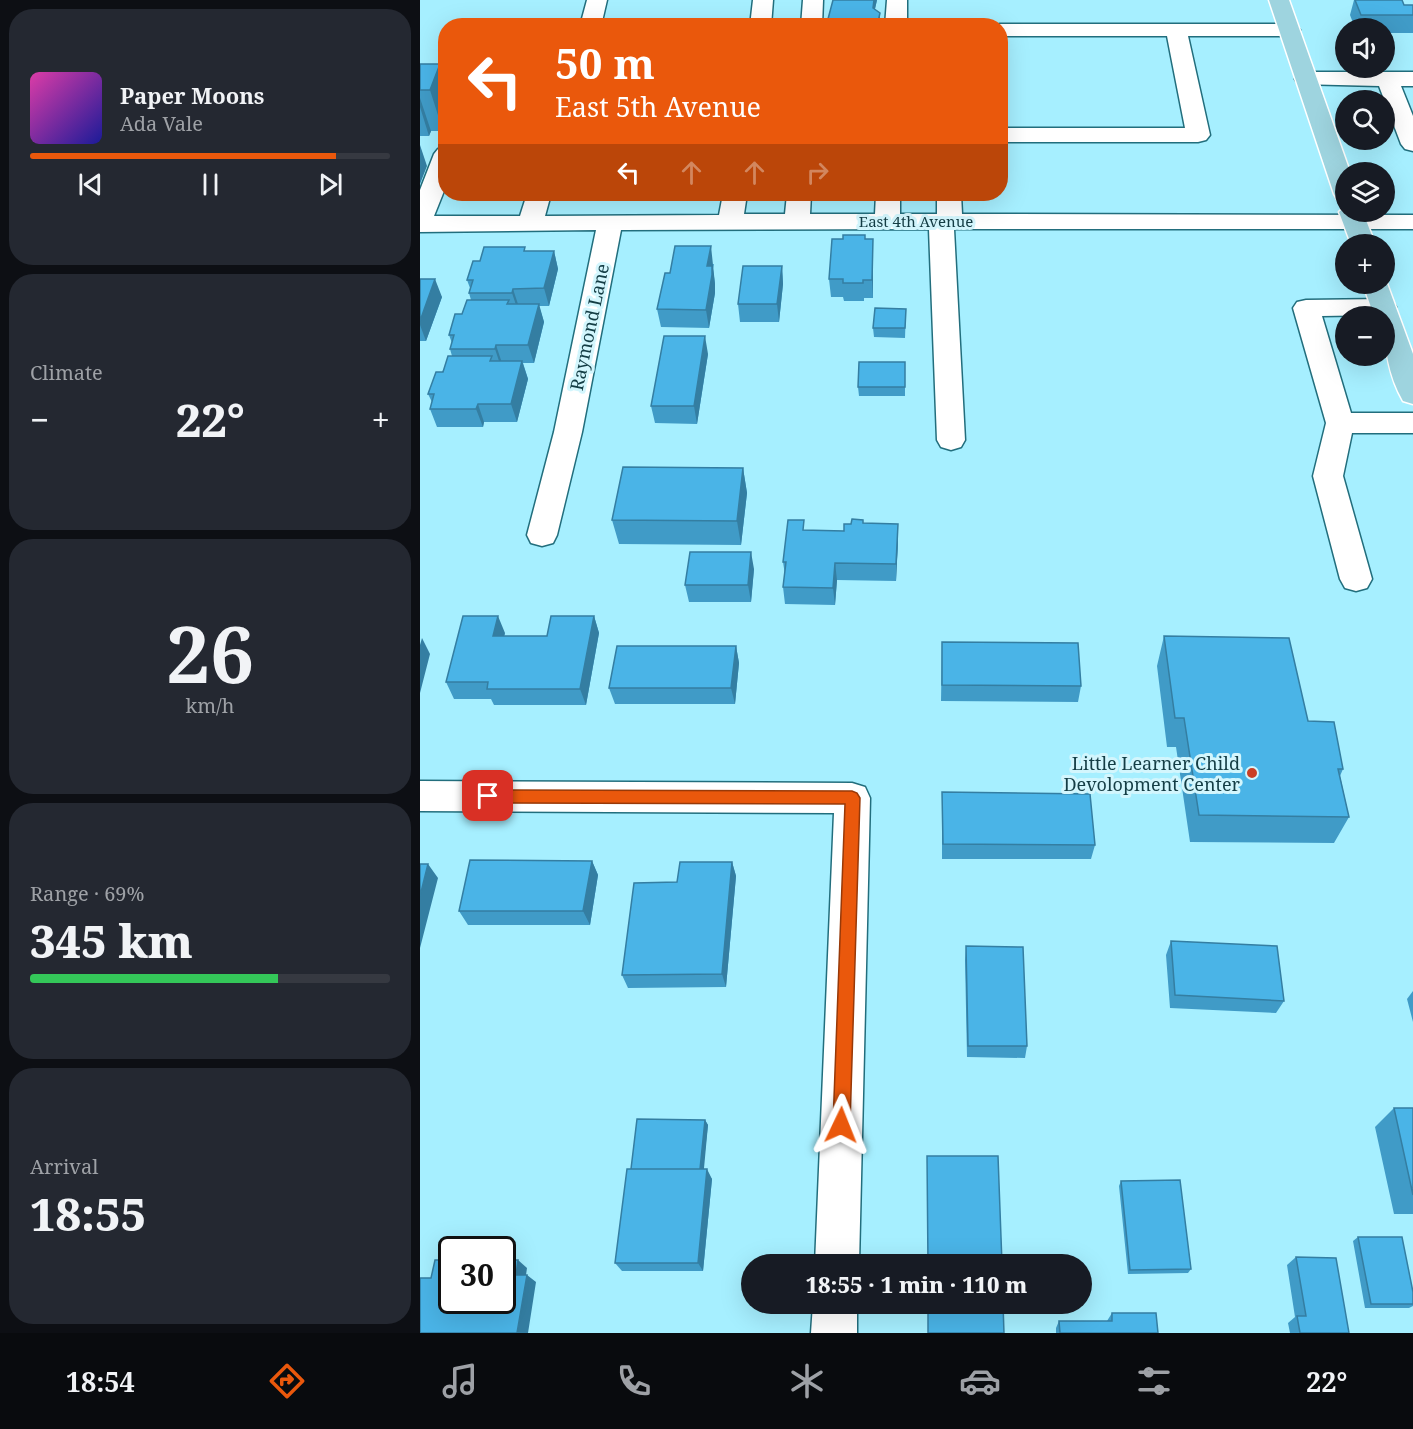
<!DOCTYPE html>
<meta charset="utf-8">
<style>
:root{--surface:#171b24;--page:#242831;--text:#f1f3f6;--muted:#9ea1a6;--line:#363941;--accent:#ea580c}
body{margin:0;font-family:"Noto Serif",serif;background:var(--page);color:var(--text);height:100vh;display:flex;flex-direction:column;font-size:22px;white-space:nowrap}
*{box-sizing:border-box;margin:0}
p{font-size:20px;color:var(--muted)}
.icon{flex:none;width:33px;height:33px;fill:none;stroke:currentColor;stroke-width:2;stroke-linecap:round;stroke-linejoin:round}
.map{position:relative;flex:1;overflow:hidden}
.drawer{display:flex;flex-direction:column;gap:9px;padding:9px;background:#0d0f14;width:420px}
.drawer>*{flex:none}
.top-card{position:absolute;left:18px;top:18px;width:570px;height:183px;border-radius:24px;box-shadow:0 6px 24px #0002;background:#ea580c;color:#fff;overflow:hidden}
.buttons{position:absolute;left:915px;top:18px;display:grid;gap:12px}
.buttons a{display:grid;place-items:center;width:60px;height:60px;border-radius:50%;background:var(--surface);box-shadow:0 6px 24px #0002;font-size:30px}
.speed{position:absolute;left:18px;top:1236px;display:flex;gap:12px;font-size:30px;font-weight:700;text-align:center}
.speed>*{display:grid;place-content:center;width:78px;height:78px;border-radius:50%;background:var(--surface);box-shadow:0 6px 24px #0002;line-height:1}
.speed .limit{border:3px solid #111;border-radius:9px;background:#fff;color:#111}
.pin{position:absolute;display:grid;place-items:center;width:51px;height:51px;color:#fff;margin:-26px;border-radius:12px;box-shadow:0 3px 9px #0006}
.me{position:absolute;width:66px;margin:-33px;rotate:2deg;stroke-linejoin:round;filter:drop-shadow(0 0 4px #0008)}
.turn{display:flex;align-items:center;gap:21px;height:126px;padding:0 18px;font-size:27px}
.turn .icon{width:78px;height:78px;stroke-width:2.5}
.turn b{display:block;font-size:42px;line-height:51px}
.lanes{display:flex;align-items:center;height:57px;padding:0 18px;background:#0003;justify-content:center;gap:30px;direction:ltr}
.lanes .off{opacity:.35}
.big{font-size:45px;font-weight:800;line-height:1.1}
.drawer .card{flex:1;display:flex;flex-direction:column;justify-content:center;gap:9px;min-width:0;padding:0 21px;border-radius:24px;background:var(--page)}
.drawer .dial{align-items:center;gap:0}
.dial b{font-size:78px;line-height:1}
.song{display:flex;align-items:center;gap:18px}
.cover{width:72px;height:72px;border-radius:9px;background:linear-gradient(135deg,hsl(320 70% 55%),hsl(240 70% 35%))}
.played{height:6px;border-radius:3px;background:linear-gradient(90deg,var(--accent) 85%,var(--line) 85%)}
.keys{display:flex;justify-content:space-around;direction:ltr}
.heat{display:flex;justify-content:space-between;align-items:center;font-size:33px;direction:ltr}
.charge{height:9px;border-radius:4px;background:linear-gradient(90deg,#34c759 69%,var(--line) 0)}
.trip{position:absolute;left:321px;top:1254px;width:351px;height:60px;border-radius:30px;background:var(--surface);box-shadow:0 6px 24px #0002;font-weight:800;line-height:60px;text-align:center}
.menu{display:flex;height:96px;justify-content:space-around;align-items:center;background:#090b0e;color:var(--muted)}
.menu .icon{width:42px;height:42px}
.menu .selected{color:var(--accent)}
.menu b{font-size:27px;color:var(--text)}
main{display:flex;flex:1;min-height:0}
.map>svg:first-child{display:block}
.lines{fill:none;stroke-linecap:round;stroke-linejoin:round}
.minor-casing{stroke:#226e7d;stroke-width:3}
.major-casing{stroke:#fff;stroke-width:3}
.minor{fill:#fff;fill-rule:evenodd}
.major{fill:#9ed4df;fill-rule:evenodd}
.wall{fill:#409bc7}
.shaded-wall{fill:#347ea2}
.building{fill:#4ab4e7;stroke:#347ea2;stroke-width:1.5}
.route{fill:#ea580c;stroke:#983908;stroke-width:1.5}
.poi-dot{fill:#ca3f25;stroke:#d3f6fd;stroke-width:2}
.labels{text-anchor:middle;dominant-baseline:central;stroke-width:6;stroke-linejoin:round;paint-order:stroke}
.far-street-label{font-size:15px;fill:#143d45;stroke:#d3f6fd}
.street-label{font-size:18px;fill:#143d45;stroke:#d3f6fd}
.poi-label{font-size:18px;fill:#143d45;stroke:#d3f6fd;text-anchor:end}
</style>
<main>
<section class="drawer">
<div class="card">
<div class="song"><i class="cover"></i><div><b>Paper Moons</b><p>Ada Vale</p></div></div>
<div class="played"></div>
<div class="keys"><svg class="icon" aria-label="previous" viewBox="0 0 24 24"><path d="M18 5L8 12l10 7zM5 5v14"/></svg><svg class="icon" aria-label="pause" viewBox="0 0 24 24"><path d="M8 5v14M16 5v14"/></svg><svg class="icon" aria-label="next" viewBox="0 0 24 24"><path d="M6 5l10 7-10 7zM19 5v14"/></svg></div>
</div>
<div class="card"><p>Climate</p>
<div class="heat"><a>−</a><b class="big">22°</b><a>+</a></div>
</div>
<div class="card dial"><b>26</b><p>km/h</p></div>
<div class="card"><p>Range · 69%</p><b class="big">345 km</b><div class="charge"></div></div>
<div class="card"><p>Arrival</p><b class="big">18:55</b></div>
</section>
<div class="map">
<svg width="993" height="1333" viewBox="0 0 993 1333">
<rect width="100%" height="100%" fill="#a6efff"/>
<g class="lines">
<g class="minor-casing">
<path id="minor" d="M 167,0 L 187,0 L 181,26 L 160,26 Z
M 333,0 L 353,0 L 351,26 L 330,26 Z
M 383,0 L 403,0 L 402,26 L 381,26 Z
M 467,0 L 487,0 L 487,26 L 465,26 Z
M 580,24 L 869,24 L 876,26 L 880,30 L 876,34 L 869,36 L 768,36 L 790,135 L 786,140 L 778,142 L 580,142 L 580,128 L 765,128 L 747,36 L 580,36 L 580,26 L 573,26 Z
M 886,72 L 993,72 L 993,86 L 981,86 L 993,116 L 993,151 L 985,149 L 981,144 L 959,86 L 878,84 L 875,79 L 878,74 Z
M 26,147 L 26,186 L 14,216 L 100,216 L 107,194 L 131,194 L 125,216 L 299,215 L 303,194 L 327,194 L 324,214 L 365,214 L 367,194 L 391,194 L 390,214 L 455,214 L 456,194 L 480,194 L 480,214 L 517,214 L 517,194 L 541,194 L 542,214 L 993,215 L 993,229 L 534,229 L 545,440 L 541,447 L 531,450 L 521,447 L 517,440 L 509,229 L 201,230 L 162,432 L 137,535 L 133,543 L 122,546 L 111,543 L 107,535 L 134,432 L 176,230 L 0,232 L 0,190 L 14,154 L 18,149 Z
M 963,299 L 972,301 L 976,307 L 972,313 L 963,315 L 902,316 L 931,413 L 993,413 L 993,433 L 932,433 L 923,476 L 952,579 L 947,588 L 936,591 L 925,588 L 920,579 L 893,476 L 906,423 L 873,308 L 877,302 L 886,300 Z
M 0,781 L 432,783 L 445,787 L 450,798 L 439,1264 L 395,1264 L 414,813 L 0,811 Z
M 393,1304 L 437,1304 L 437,1333 L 391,1333 Z"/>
</g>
<g class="major-casing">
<path id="major" d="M 849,0 L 869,0 L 930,172 L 926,172 L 926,201 L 917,199 L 914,194 Z
M 926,206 L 926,212 L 943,212 L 955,244 L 931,244 L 919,212 Z
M 965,278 L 993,354 L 993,404 L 983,401 C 968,375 964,346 964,316 L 954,316 L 943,284 L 964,284 Z"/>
</g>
<use href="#minor" class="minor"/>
<use href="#major" class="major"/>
</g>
<path class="wall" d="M 413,0 L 457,0 L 455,9 L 460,13 L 460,26 L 408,26 L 408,19 Z
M 934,0 L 982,0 L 984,5 L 993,5 L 993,33 L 964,33 L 964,28 L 935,28 L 930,15 Z
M 0,64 L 20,64 L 26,83 L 26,125 L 23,131 L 11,131 L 9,136 L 0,136 Z
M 445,239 L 453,239 L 453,298 L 444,298 L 444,301 L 424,301 L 423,297 L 411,297 L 409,279 Z
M 106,251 L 134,251 L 138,269 L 129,306 L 119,306 L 124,322 L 114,363 L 103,363 L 108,379 L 97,422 L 64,422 L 63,427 L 17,427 L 10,409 L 12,402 L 8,394 L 32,356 L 30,349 L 32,343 L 29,335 L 51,300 L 49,293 L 50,288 L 47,280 L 60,261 Z
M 294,264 L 293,269 L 295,284 L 295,293 L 289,328 L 241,327 L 237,309 L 250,273 Z
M 362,266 L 363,284 L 359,322 L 320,322 L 318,304 Z
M 0,279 L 22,297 L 6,341 L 0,341 Z
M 486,309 L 485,338 L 454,337 L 453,328 Z
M 288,354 L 277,424 L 235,423 L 231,406 Z
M 485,362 L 485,396 L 439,396 L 438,387 Z
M 323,468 L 327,493 L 321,545 L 199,544 L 192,520 Z
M 443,523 L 478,541 L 476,581 L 417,580 L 415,605 L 365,604 L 363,587 L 365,575 L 363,562 L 385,530 L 424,531 L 431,524 Z
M 334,569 L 331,602 L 269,602 L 265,585 Z
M 174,616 L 179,633 L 166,705 L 74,705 L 71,699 L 34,699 L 26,682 L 85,633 L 84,636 L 127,636 Z
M 744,636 L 888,721 L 923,769 L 920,776 L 929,817 L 914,843 L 770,842 L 756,747 L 747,747 L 737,666 Z
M 522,642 L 661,686 L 658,702 L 521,701 Z
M 316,646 L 319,663 L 315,704 L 195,704 L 189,688 Z
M 522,792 L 675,845 L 671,859 L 522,859 Z
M 172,861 L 178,875 L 170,925 L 48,925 L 39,911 Z
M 312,862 L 316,876 L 306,987 L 208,988 L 202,975 L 257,882 Z
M 751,941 L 864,1001 L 856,1013 L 750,1008 L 746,955 Z
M 546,946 L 607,1046 L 605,1058 L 547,1057 L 545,960 Z
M 993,991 L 993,1022 L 987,999 Z
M 974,1108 L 993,1108 L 993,1214 L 974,1214 L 955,1127 Z
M 285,1120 L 288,1125 L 283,1169 L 292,1179 L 283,1271 L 202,1271 L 195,1263 L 211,1169 Z
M 701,1181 L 771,1269 L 768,1273 L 708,1274 L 699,1186 Z
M 938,1237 L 993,1292 L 993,1306 L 989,1308 L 945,1308 L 933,1241 Z
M 876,1257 L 929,1333 L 870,1333 L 868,1323 L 875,1317 L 867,1265 Z
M 692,1313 L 738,1333 L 636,1333 L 636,1328 L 639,1321 L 687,1321 Z"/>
<path class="shaded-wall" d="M 454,0 L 457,0 L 453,17 L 453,8 Z
M 460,13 L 460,26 L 457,26 Z
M 20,64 L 26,83 L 26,125 L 23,131 L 10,90 Z
M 0,98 L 11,131 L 9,136 L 0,107 Z
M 0,145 L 7,166 L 0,184 Z
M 453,239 L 453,298 L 452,280 Z
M 291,246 L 295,284 L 295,293 L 289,328 L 286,310 L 287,266 Z
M 134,251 L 138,269 L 129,306 L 124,288 Z
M 362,266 L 363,284 L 359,322 L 357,304 Z
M 15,279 L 22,297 L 6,341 L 0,325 L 0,321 Z
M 93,289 L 99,307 L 98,311 L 92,293 Z
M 119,304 L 124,322 L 114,363 L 108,345 Z
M 285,336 L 288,354 L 277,424 L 274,406 Z
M 76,345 L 82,363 L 81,367 L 75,349 Z
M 102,361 L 108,379 L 97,422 L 91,404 Z
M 58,404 L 64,422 L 63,427 L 56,409 Z
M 323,468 L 327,493 L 321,545 L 317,521 Z
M 478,524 L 478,541 L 476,581 L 476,564 Z
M 331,552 L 334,569 L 331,602 L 328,585 Z
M 415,563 L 417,580 L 415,605 L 413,588 Z
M 78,616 L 85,633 L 80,653 L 73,636 Z
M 174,616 L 179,633 L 166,705 L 160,689 Z
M 2,638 L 10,654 L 0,693 L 0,645 Z
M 316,646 L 319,663 L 315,704 L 311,688 Z
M 172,861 L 178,875 L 170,925 L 163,911 Z
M 312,862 L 316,876 L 306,987 L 302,974 Z
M 8,864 L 18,878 L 0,948 L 0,896 Z
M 285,1120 L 288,1125 L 283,1179 L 280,1174 Z
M 287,1169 L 292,1179 L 283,1271 L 278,1263 Z
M 98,1260 L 107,1268 L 105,1282 L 96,1275 Z
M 107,1275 L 116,1282 L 108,1333 L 97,1333 Z"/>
<path class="building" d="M 413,0 L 454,0 L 453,8 L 460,13 L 457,26 L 415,26 L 416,24 L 408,19 Z
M 935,0 L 982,0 L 984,5 L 993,5 L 993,15 L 941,15 Z
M 0,64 L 20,64 L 10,90 L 0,90 Z
M 423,235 L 445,235 L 445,239 L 453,239 L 452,280 L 443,280 L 443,283 L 423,283 L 423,279 L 409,279 L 412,239 L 423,239 Z
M 255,246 L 291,246 L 287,266 L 292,266 L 292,275 L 286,310 L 237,309 L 245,273 L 250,273 Z
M 64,247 L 105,247 L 104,251 L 134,251 L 124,288 L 93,289 L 92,293 L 49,293 L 53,280 L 47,280 L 53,261 L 60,261 Z
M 323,266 L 362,266 L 357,304 L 318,304 Z
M 0,279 L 15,279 L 0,321 Z
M 47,300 L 89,300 L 87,304 L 119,304 L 108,345 L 76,345 L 75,349 L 30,349 L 34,335 L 29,335 L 35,314 L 42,314 Z
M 455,308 L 486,309 L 485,328 L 453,328 Z
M 244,336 L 285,336 L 274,406 L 231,406 Z
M 28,356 L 72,356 L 70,361 L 102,361 L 91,404 L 58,404 L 56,409 L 10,409 L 14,394 L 8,394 L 16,372 L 23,372 Z
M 439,362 L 485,362 L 485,387 L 438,387 Z
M 203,467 L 323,468 L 317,521 L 192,520 Z
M 432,519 L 443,520 L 443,523 L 478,524 L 476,564 L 415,563 L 413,588 L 363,587 L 366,562 L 363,562 L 368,520 L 384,520 L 383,530 L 424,531 L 424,524 L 431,524 Z
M 270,552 L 331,552 L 328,585 L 265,585 Z
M 43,616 L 78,616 L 73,636 L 127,636 L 131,616 L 174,616 L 160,689 L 67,689 L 68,682 L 26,682 Z
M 744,636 L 869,638 L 888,721 L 914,722 L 923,769 L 918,769 L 929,817 L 779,815 L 764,718 L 755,718 Z
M 522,642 L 658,643 L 661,686 L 522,685 Z
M 197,646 L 316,646 L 311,688 L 189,688 Z
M 522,792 L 670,794 L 675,845 L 523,844 Z
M 50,860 L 172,861 L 163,911 L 39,911 Z
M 260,862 L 312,862 L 302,974 L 202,975 L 214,883 L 257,882 Z
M 0,864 L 8,864 L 0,896 Z
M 751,941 L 857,946 L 864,1001 L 755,995 Z
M 546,946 L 603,947 L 607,1046 L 548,1046 Z
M 974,1108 L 993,1108 L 993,1195 Z
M 217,1119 L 285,1120 L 280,1169 L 211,1169 Z
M 507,1156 L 578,1156 L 582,1264 L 508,1264 Z
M 207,1169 L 287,1169 L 278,1263 L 195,1263 Z
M 760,1180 L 771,1269 L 710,1270 L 701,1181 Z
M 938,1237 L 982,1237 L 993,1292 L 993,1304 L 951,1304 Z
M 876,1257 L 916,1258 L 929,1333 L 880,1333 L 877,1316 L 886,1316 Z
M 15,1260 L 32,1260 L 32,1300 L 82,1300 L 82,1260 L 98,1260 L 96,1275 L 107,1275 L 97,1333 L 0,1333 L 0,1278 L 11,1278 Z
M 508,1304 L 583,1304 L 584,1333 L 508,1333 Z
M 692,1313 L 736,1313 L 738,1333 L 640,1333 L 639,1321 L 692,1321 Z"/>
<path class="route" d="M 68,790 L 432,791 L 437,793 L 440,798 L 430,1125 L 427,1131 L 421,1133 L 415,1131 L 413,1125 L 425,804 L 68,803 L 63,801 L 61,796 L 63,792 Z"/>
<circle class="poi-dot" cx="832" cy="773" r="6"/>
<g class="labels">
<g class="far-street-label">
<text x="496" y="221">East 4th Avenue</text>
</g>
<g class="street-label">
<text transform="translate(169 327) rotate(-78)">Raymond Lane</text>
</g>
<g class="poi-label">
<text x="820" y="763">Little Learner Child<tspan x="820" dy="21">Devolopment Center</tspan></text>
</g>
</g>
</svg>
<div class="buttons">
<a><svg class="icon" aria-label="sound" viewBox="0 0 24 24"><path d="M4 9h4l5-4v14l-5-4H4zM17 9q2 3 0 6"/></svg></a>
<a><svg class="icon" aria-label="search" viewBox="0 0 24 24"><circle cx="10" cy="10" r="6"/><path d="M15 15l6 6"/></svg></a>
<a><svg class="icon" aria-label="layers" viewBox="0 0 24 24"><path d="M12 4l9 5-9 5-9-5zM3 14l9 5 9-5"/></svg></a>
<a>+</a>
<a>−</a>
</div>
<div class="speed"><div class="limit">30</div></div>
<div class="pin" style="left:68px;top:796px;background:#d93025"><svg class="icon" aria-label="arrive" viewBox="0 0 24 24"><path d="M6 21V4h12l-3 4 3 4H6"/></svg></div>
<svg class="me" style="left:421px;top:1125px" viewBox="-20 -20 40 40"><path d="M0-17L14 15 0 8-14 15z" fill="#ea580c" stroke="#fff" stroke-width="4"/></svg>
<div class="trip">18:55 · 1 min · 110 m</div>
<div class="top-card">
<div class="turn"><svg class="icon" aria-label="left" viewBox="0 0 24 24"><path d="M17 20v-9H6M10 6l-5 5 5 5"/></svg><div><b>50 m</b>East 5th Avenue</div></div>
<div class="lanes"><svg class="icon" aria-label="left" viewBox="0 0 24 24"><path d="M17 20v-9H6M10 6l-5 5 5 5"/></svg><svg class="icon off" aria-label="ahead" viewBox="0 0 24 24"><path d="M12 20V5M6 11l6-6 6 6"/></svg><svg class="icon off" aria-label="ahead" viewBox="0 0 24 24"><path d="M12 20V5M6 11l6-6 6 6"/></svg><svg class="icon off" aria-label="right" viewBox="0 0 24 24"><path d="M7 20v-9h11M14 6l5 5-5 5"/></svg></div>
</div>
</div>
</main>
<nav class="menu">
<b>18:54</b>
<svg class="icon selected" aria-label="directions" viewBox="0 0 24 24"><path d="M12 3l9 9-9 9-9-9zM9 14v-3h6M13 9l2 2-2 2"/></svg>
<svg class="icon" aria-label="music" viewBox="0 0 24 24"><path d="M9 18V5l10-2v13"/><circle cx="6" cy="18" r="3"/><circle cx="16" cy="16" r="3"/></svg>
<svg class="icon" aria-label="phone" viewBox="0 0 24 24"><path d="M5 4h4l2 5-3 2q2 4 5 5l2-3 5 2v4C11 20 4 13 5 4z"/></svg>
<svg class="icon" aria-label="climate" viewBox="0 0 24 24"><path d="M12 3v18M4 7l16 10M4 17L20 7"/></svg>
<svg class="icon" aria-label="car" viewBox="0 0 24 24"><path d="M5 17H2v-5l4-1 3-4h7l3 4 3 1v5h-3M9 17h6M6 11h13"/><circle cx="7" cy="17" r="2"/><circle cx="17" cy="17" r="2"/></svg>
<svg class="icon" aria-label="filters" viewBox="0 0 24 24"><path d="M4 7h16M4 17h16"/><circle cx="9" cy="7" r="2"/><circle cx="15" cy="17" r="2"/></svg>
<b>22°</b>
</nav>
